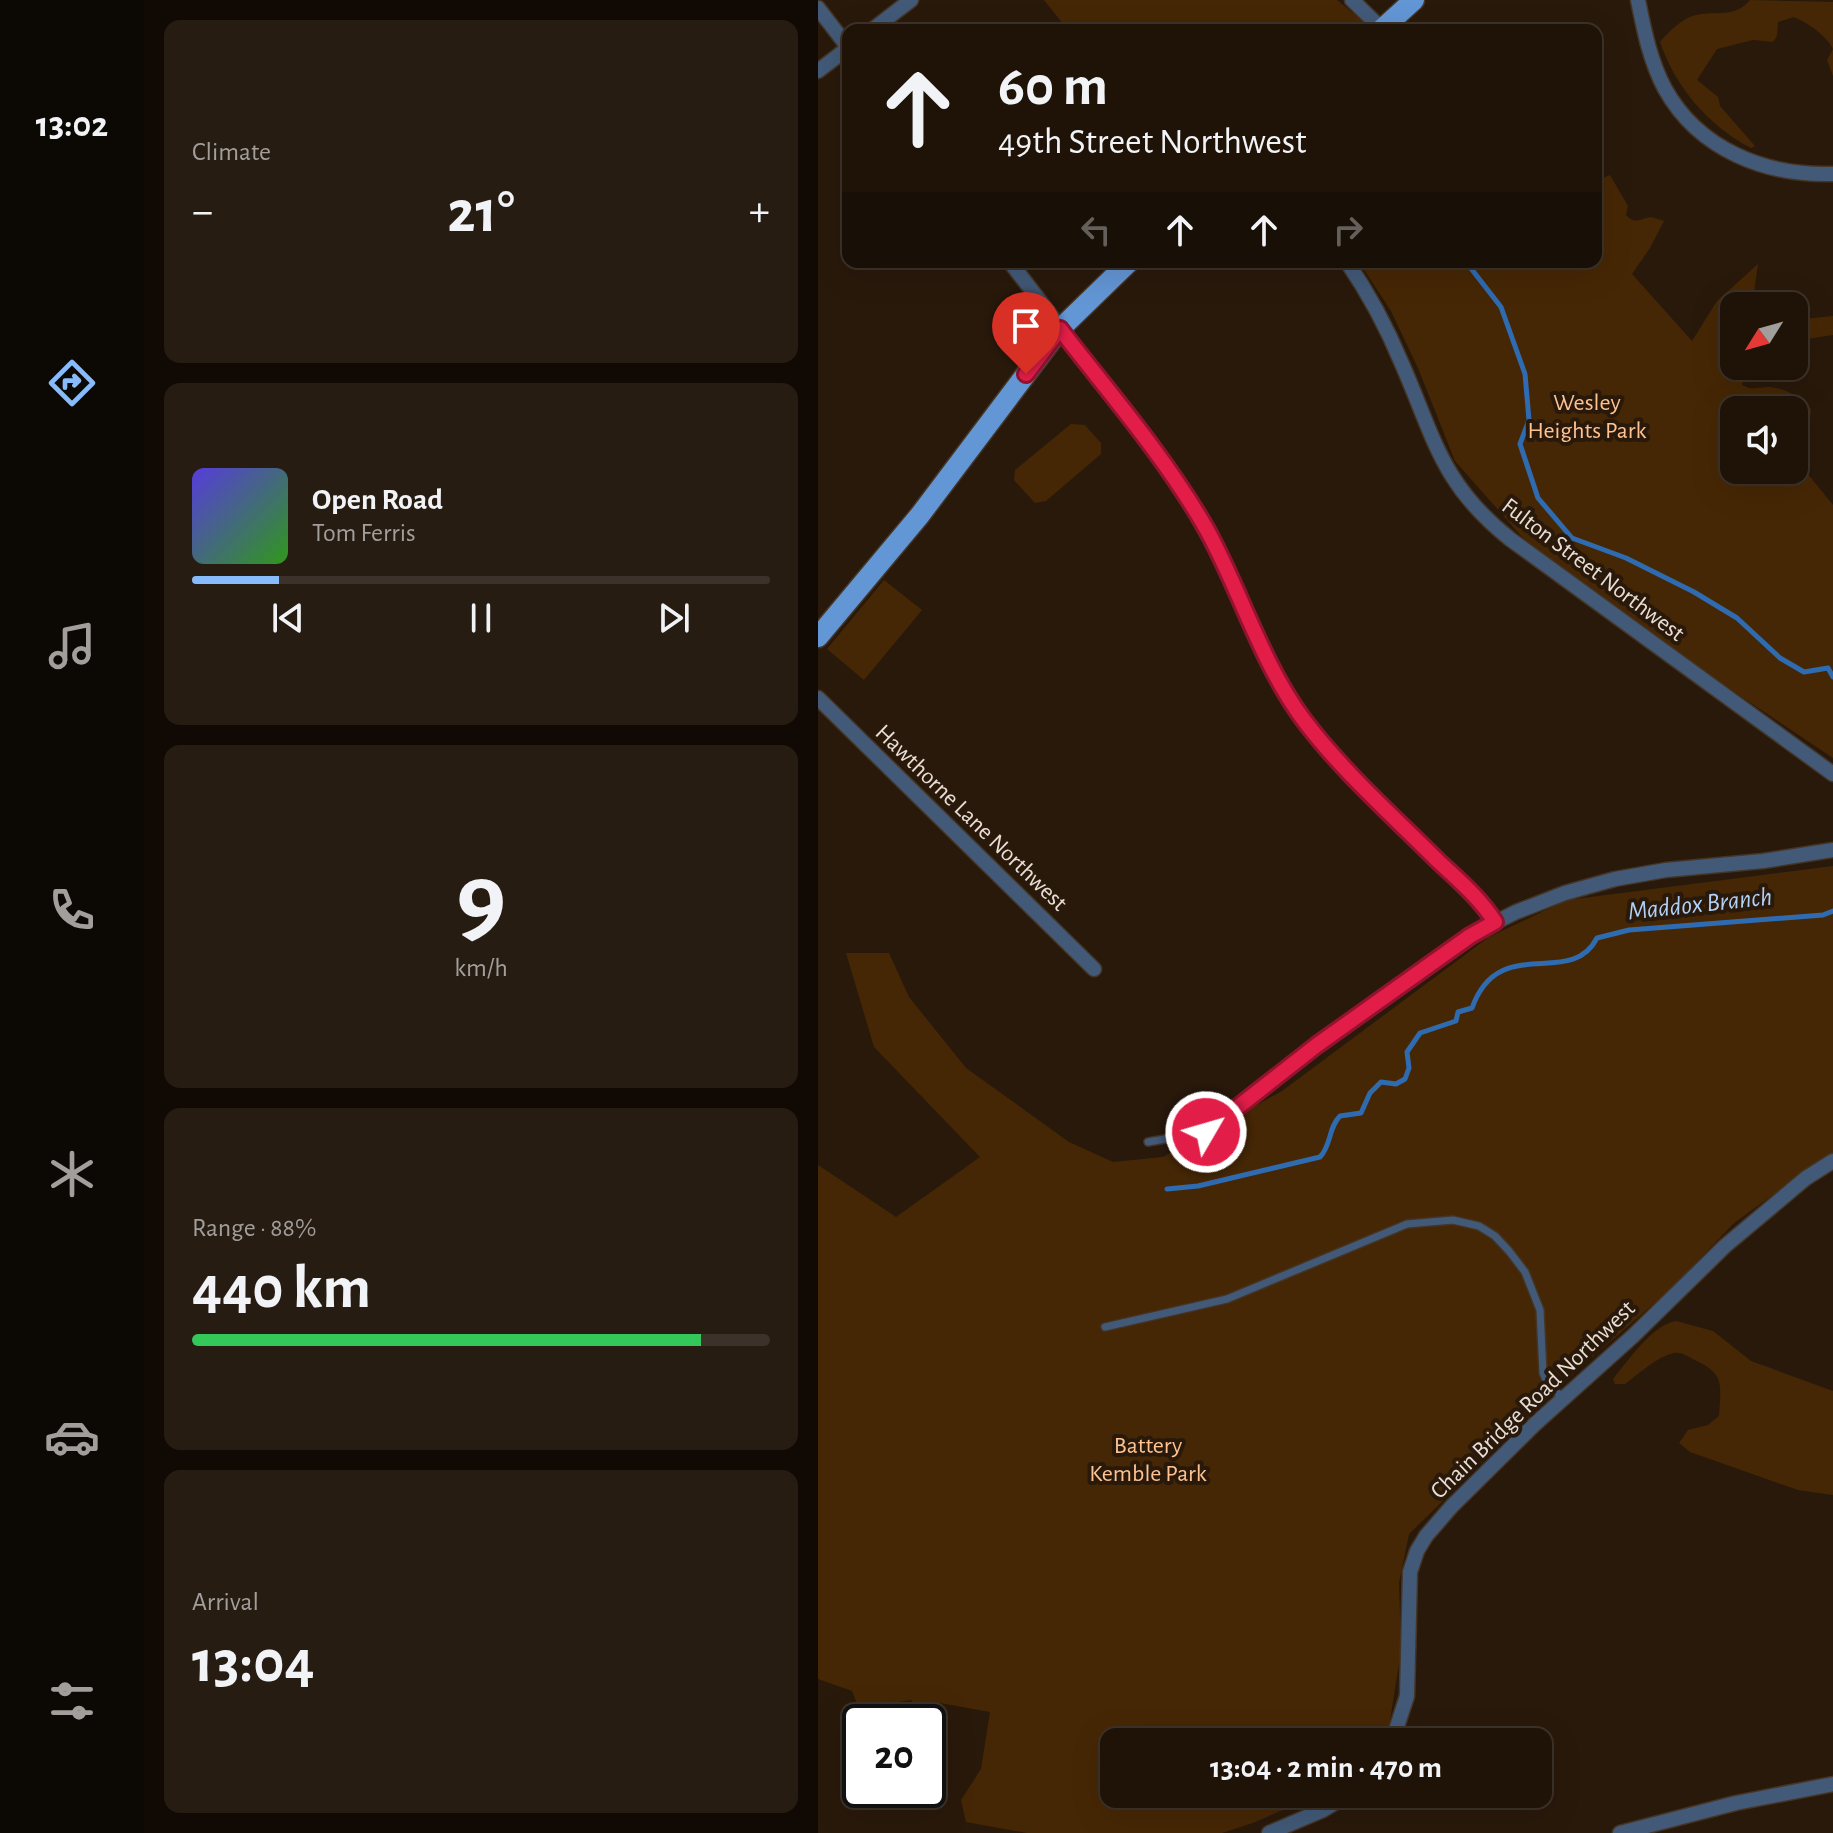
<!DOCTYPE html>
<meta charset="utf-8">
<style>
:root{--surface:#1f1308;--page:#271c12;--text:#f1f3f6;--muted:#a19e9c;--line:#3c3229;--accent:#87bbfb}
body{margin:0;font-family:"Alegreya Sans",sans-serif;background:var(--page);color:var(--text);height:100vh;display:flex;flex-direction:column;font-size:30px;white-space:nowrap}
*{box-sizing:border-box;margin:0}
p{font-size:26px;color:var(--muted)}
.icon{flex:none;width:44px;height:44px;fill:none;stroke:currentColor;stroke-width:2;stroke-linecap:round;stroke-linejoin:round}
.map{position:relative;flex:1;overflow:hidden}
.sheet{display:flex;flex-direction:column;gap:20px;padding:20px;background:#110a04;width:674px}
.sheet>*{flex:none}
.banner{position:absolute;left:24px;top:24px;width:760px;height:244px;border-radius:16px;box-shadow:0 8px 32px #0002,0 0 0 2px var(--line);background:#1f1308;color:var(--text);overflow:hidden}
.needle{width:52px;rotate:233deg}
.buttons{position:absolute;left:902px;top:292px;display:grid;gap:16px}
.buttons a{display:grid;place-items:center;width:88px;height:88px;border-radius:16px;background:var(--surface);box-shadow:0 8px 32px #0002,0 0 0 2px var(--line);font-size:40px}
.speed{position:absolute;left:24px;top:1704px;display:flex;gap:16px;font-size:40px;font-weight:700;text-align:center}
.speed>*{display:grid;place-content:center;width:104px;height:104px;border-radius:50%;background:var(--surface);box-shadow:0 8px 32px #0002,0 0 0 2px var(--line);line-height:1}
.speed .limit{border:4px solid #111;border-radius:12px;background:#fff;color:#111}
.pin{position:absolute;display:grid;place-items:center;width:68px;height:68px;color:#fff;margin:-82px -34px;border-radius:50% 50% 50% 0;rotate:-45deg;box-shadow:0 0 8px #0007}
.pin .icon{rotate:45deg}
.me{position:absolute;width:88px;margin:-44px;rotate:52deg;stroke-linejoin:round;filter:drop-shadow(0 0 6px #0008)}
.turn{display:flex;align-items:center;gap:28px;height:168px;padding:0 24px;font-size:36px}
.turn .icon{width:104px;height:104px;stroke-width:2.5}
.turn b{display:block;font-size:56px;line-height:68px}
.lanes{display:flex;align-items:center;height:76px;padding:0 24px;background:#0003;justify-content:center;gap:40px;direction:ltr}
.lanes .off{opacity:.35}
.big{font-size:60px;font-weight:700;line-height:1.1}
.sheet .widget{flex:1;display:flex;flex-direction:column;justify-content:center;gap:12px;min-width:0;padding:0 28px;border-radius:16px;background:var(--page)}
.sheet .dial{align-items:center;gap:0}
.dial b{font-size:104px;line-height:1}
.song{display:flex;align-items:center;gap:24px}
.cover{width:96px;height:96px;border-radius:12px;background:linear-gradient(135deg,hsl(250 70% 55%),hsl(110 70% 35%))}
.played{height:8px;border-radius:4px;background:linear-gradient(90deg,var(--accent) 15%,var(--line) 15%)}
.keys{display:flex;justify-content:space-around;direction:ltr}
.heat{display:flex;justify-content:space-between;align-items:center;font-size:44px;direction:ltr}
.charge{height:12px;border-radius:6px;background:linear-gradient(90deg,#34c759 88%,var(--line) 0)}
.trip{position:absolute;left:282px;top:1728px;width:452px;height:80px;border-radius:16px;background:var(--surface);box-shadow:0 8px 32px #0002,0 0 0 2px var(--line);font-weight:700;line-height:80px;text-align:center}
main{display:flex;flex:1;min-height:0}
.tabs{display:flex;flex-direction:column;width:144px;justify-content:space-around;align-items:center;background:#0c0803;color:var(--muted)}
.tabs .icon{width:56px;height:56px}
.tabs .active{color:var(--accent)}
.tabs b{font-size:36px;color:var(--text)}
.map>svg:first-child{display:block}
.green{fill:#462705;fill-rule:evenodd}
.lines{fill:none;stroke-linecap:round;stroke-linejoin:round}
.stream{stroke:#2f6bb1;stroke-width:5}
.lane-casing{stroke:#443527;stroke-width:10}
.street-casing{stroke:#443527;stroke-width:17}
.primary-casing{stroke:#443527;stroke-width:23}
.lane{stroke:#425a78;stroke-width:7}
.street{stroke:#425a78;stroke-width:14}
.primary{stroke:#6396d5;stroke-width:20}
.route-casing{stroke:#92132f;stroke-width:20}
.route{stroke:#e11d48;stroke-width:14}
.labels{text-anchor:middle;dominant-baseline:central;stroke-width:8;stroke-linejoin:round;paint-order:stroke}
.park-label{font-size:24px;fill:#fec390;stroke:#29190b}
.street-label{font-size:24px;fill:#e9ded5;stroke:#29190b}
.water-label{font-size:26px;font-style:italic;fill:#b2d1f7;stroke:#29190b}
</style>
<main>
<nav class="tabs">
<b>13:02</b>
<svg class="icon active" aria-label="directions" viewBox="0 0 24 24"><path d="M12 3l9 9-9 9-9-9zM9 14v-3h6M13 9l2 2-2 2"/></svg>
<svg class="icon" aria-label="music" viewBox="0 0 24 24"><path d="M9 18V5l10-2v13"/><circle cx="6" cy="18" r="3"/><circle cx="16" cy="16" r="3"/></svg>
<svg class="icon" aria-label="phone" viewBox="0 0 24 24"><path d="M5 4h4l2 5-3 2q2 4 5 5l2-3 5 2v4C11 20 4 13 5 4z"/></svg>
<svg class="icon" aria-label="climate" viewBox="0 0 24 24"><path d="M12 3v18M4 7l16 10M4 17L20 7"/></svg>
<svg class="icon" aria-label="car" viewBox="0 0 24 24"><path d="M5 17H2v-5l4-1 3-4h7l3 4 3 1v5h-3M9 17h6M6 11h13"/><circle cx="7" cy="17" r="2"/><circle cx="17" cy="17" r="2"/></svg>
<svg class="icon" aria-label="filters" viewBox="0 0 24 24"><path d="M4 7h16M4 17h16"/><circle cx="9" cy="7" r="2"/><circle cx="15" cy="17" r="2"/></svg>
</nav>
<section class="sheet">
<div class="widget"><p>Climate</p>
<div class="heat"><a>−</a><b class="big">21°</b><a>+</a></div>
</div>
<div class="widget">
<div class="song"><i class="cover"></i><div><b>Open Road</b><p>Tom Ferris</p></div></div>
<div class="played"></div>
<div class="keys"><svg class="icon" aria-label="previous" viewBox="0 0 24 24"><path d="M18 5L8 12l10 7zM5 5v14"/></svg><svg class="icon" aria-label="pause" viewBox="0 0 24 24"><path d="M8 5v14M16 5v14"/></svg><svg class="icon" aria-label="next" viewBox="0 0 24 24"><path d="M6 5l10 7-10 7zM19 5v14"/></svg></div>
</div>
<div class="widget dial"><b>9</b><p>km/h</p></div>
<div class="widget"><p>Range · 88%</p><b class="big">440 km</b><div class="charge"></div></div>
<div class="widget"><p>Arrival</p><b class="big">13:04</b></div>
</section>
<div class="map">
<svg width="1015" height="1833" viewBox="0 0 1015 1833">
<rect width="100%" height="100%" fill="#29190b"/>
<path class="green" d="M 226,0 L 519,0 L 545,21 L 536,30 L 250,30 Z
M 932,0 L 1015,2 L 1015,76 L 1009,60 L 1015,49 C 1007,34 991,24 976,17 L 960,22 L 959,36 L 955,42 L 935,40 L 899,49 L 879,80 L 900,97 L 902,106 L 937,146 L 933,148 C 891,126 857,87 842,42 C 850,32 865,18 878,15 C 899,10 916,19 932,0 Z
M 792,175 L 810,206 L 808,215 C 818,225 821,219 833,217 L 846,221 L 832,248 L 814,274 L 874,341 L 899,301 L 940,264 L 934,306 L 916,306 L 916,366 L 927,366 L 924,385 C 934,391 940,387 951,387 C 969,388 981,398 993,409 L 985,468 L 1015,505 L 1015,758 L 864,657 L 705,538 L 637,461 L 600,368 L 573,311 L 541,262 L 778,262 L 778,181 ZM 916,410 L 976,410 L 976,470 L 916,470 Z
M 1015,316 L 1015,335 L 976,341 L 976,320 Z
M 253,424 L 267,425 L 283,443 L 283,454 L 228,501 L 217,503 L 196,480 L 197,470 Z
M 66,580 L 104,610 L 46,680 L 9,649 Z
M 1015,866 L 1015,1155 L 998,1163 L 915,1224 L 855,1287 L 755,1374 L 591,1534 L 581,1583 L 583,1651 L 571,1727 L 559,1742 L 296,1742 L 296,1794 L 501,1794 L 435,1823 L 404,1833 L 209,1833 L 148,1822 L 143,1800 L 163,1769 L 172,1712 L 122,1703 L 98,1708 L 93,1700 L 41,1709 L 34,1691 L 0,1679 L 0,1165 L 78,1217 L 162,1157 L 56,1047 L 28,953 L 71,953 L 91,997 L 148,1068 L 251,1142 L 295,1162 L 345,1157 L 464,1091 L 671,937 L 749,900 Z
M 858,1321 L 895,1331 L 933,1361 L 1015,1391 L 1015,1495 L 980,1490 L 872,1452 L 861,1443 L 870,1430 L 890,1425 L 901,1416 C 903,1383 907,1374 875,1359 C 869,1356 863,1352 856,1353 C 838,1357 822,1373 807,1384 L 797,1384 L 795,1379 C 810,1361 834,1325 858,1321 Z"/>
<g class="lines">
<path class="stream" d="M 648,262 L 683,307 L 707,374 L 711,420 L 702,444 L 720,498 L 754,538 L 808,558 L 876,592 L 919,618 L 962,658 L 986,672 L 1010,668 L 1015,677
M 349,1189 L 380,1186 L 502,1157 C 514,1144 510,1128 522,1116 L 543,1113 L 552,1093 L 563,1082 L 578,1084 L 587,1079 L 591,1068 L 589,1052 L 602,1033 L 638,1021 L 640,1012 L 654,1008 C 681,932 752,990 779,938 L 811,930 L 1005,915 L 1015,911"/>
<g class="lane-casing">
<path id="lane" d="M 330,1142 L 388,1132 L 499,1045
M 287,1327 L 409,1299 L 589,1224 L 635,1220 L 661,1226 L 677,1236 L 691,1251 L 707,1272 L 722,1310 L 725,1373 L 730,1384 L 745,1398"/>
</g>
<g class="street-casing">
<path id="street" d="M 534,0 L 564,29
M 820,0 C 826,30 832,61 847,89 C 881,150 948,176 1015,174
M 0,8 L 30,47
M 54,30 L 93,0
M 0,71 L 30,48
M 192,262 L 342,458 L 376,510 L 404,560 L 461,681 L 491,727 L 523,764 L 666,907 L 677,922
M 529,262 C 551,294 569,328 584,364 C 617,439 623,484 692,539 L 1015,774
M 0,698 L 276,969
M 499,1045 L 658,932 L 698,912 L 747,893 L 797,879 L 848,870 L 945,861 L 1015,850
M 574,1742 L 589,1696 L 592,1572 L 599,1551 L 608,1536 L 634,1506 L 717,1424 L 815,1336 L 907,1246 L 988,1178 L 1015,1161
M 451,1833 L 505,1810 L 531,1794
M 802,1833 L 918,1803 L 1015,1784"/>
</g>
<g class="primary-casing">
<path id="primary" d="M 563,30 L 596,0
M 0,637 L 102,515 L 242,329 L 311,262"/>
</g>
<use href="#lane" class="lane"/>
<use href="#street" class="street"/>
<use href="#primary" class="primary"/>
</g>
<g class="lines">
<g class="route-casing">
<path id="route" d="M 208,374 L 242,329 C 293,395 348,458 389,530 C 423,592 443,662 485,719 C 524,771 573,814 619,860 C 639,879 662,898 677,922 L 652,936 L 499,1045 L 388,1132"/>
</g>
<use href="#route" class="route"/>
</g>
<g class="labels">
<g class="park-label">
<text x="769" y="403">Wesley<tspan x="769" dy="28">Heights Park</tspan></text>
<text x="330" y="1446">Battery<tspan x="330" dy="28">Kemble Park</tspan></text>
</g>
<g class="street-label">
<text transform="translate(775 570) rotate(37)">Fulton Street Northwest</text>
<text transform="translate(153 818) rotate(44)">Hawthorne Lane Northwest</text>
<text transform="translate(715 1400) rotate(-44)">Chain Bridge Road Northwest</text>
</g>
<g class="water-label">
<text transform="translate(882 904) rotate(-6)">Maddox Branch</text>
</g>
</g>
</svg>
<div class="buttons">
<a><svg class="needle" viewBox="-14 -14 28 28"><path d="M0-13l5 13h-10z" fill="#e53935"/><path d="M0 13l5-13h-10z" fill="#a19e9c"/></svg></a>
<a><svg class="icon" aria-label="sound" viewBox="0 0 24 24"><path d="M4 9h4l5-4v14l-5-4H4zM17 9q2 3 0 6"/></svg></a>
</div>
<div class="speed"><div class="limit">20</div></div>
<div class="pin" style="left:208px;top:374px;background:#d93025"><svg class="icon" aria-label="arrive" viewBox="0 0 24 24"><path d="M6 21V4h12l-3 4 3 4H6"/></svg></div>
<svg class="me" style="left:388px;top:1132px" viewBox="-20 -20 40 40"><circle r="17" fill="#e11d48" stroke="#fff" stroke-width="3"/><path d="M0-11L8 9 0 5-8 9z" fill="#fff"/></svg>
<div class="trip">13:04 · 2 min · 470 m</div>
<div class="banner">
<div class="turn"><svg class="icon" aria-label="ahead" viewBox="0 0 24 24"><path d="M12 20V5M6 11l6-6 6 6"/></svg><div><b>60 m</b>49th Street Northwest</div></div>
<div class="lanes"><svg class="icon off" aria-label="left" viewBox="0 0 24 24"><path d="M17 20v-9H6M10 6l-5 5 5 5"/></svg><svg class="icon" aria-label="ahead" viewBox="0 0 24 24"><path d="M12 20V5M6 11l6-6 6 6"/></svg><svg class="icon" aria-label="ahead" viewBox="0 0 24 24"><path d="M12 20V5M6 11l6-6 6 6"/></svg><svg class="icon off" aria-label="right" viewBox="0 0 24 24"><path d="M7 20v-9h11M14 6l5 5-5 5"/></svg></div>
</div>
</div>
</main>
